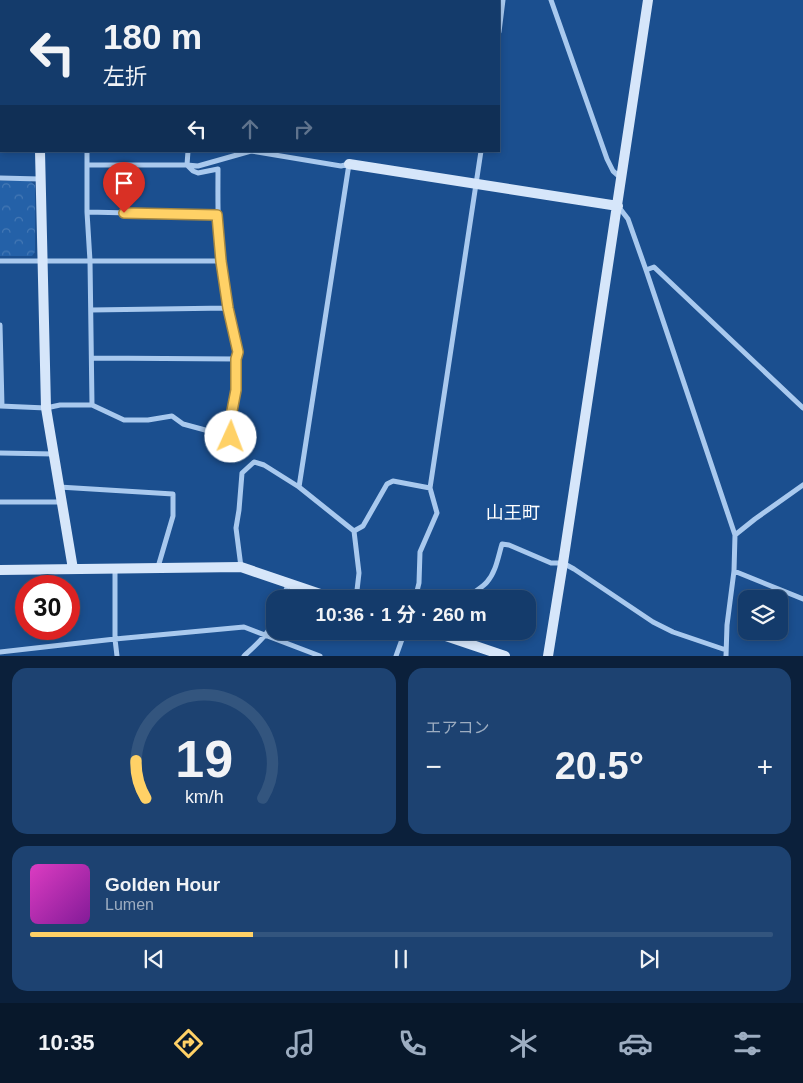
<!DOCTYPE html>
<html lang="ja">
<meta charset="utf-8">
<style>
:root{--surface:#143b6b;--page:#1d4271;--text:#f1f3f6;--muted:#9dadc1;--line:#33557e;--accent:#ffd166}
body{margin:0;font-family:Helvetica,"Noto Sans JP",sans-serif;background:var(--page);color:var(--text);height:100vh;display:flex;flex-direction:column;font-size:19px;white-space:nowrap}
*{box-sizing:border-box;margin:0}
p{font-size:16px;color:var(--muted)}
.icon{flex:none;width:28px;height:28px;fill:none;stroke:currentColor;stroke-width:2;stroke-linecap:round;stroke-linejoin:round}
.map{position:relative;height:656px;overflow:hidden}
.details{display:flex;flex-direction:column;gap:12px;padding:12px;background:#0b203b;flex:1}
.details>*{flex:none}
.banner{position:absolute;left:0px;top:0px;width:500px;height:152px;box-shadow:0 2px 8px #0003,0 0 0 1px var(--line);background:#143b6b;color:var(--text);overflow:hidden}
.buttons{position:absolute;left:738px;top:590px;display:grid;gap:10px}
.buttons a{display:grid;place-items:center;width:50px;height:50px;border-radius:10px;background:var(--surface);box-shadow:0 2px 8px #0003,0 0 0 1px var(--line);font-size:25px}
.speed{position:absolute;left:15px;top:575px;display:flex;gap:10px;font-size:25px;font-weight:700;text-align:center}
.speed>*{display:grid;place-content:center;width:65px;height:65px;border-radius:50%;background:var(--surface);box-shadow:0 2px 8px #0003,0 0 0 1px var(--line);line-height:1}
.speed .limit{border:8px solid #d22;background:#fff;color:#111}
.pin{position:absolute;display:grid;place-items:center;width:42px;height:42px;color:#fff;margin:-51px -21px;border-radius:50% 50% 50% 0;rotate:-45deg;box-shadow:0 0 5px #0007}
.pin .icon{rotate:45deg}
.me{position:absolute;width:55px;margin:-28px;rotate:2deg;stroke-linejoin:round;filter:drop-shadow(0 0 4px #0008)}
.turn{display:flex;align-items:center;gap:18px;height:105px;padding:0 20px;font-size:22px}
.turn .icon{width:65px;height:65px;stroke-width:2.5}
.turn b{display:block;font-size:35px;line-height:42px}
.lanes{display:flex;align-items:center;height:48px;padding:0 20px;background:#0003;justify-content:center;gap:25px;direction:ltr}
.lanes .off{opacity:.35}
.big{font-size:38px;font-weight:700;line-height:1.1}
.details .card{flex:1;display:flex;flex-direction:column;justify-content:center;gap:8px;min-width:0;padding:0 18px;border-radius:15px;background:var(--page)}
.details .dial{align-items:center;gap:0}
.dial svg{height:130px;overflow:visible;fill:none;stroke:var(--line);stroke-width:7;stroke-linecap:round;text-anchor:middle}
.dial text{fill:var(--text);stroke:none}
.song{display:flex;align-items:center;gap:15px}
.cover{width:60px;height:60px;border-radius:8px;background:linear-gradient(135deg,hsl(310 70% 55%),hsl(290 70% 35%))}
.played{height:5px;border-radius:2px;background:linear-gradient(90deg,var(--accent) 30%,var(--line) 30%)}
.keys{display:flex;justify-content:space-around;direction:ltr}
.heat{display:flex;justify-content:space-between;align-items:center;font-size:28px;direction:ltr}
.details .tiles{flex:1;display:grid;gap:12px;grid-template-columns:1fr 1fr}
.card:last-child{grid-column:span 2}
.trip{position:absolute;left:266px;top:590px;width:270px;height:50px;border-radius:15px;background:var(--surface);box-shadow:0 2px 8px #0003,0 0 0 1px var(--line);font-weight:700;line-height:50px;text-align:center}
.dock{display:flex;height:80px;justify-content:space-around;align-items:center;background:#08182b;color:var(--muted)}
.dock .icon{width:35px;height:35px}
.dock .selected{color:var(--accent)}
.dock b{font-size:22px;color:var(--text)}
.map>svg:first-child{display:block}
.park{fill:url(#park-crowns)}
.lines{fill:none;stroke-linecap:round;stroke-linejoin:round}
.river{stroke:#123a6d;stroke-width:15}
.street{stroke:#a9c9ee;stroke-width:5}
.secondary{stroke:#d6e6fa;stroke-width:10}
.route-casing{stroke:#a68842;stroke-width:12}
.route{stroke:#ffd166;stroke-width:9}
.labels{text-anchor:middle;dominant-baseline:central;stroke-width:5;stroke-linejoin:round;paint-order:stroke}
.quarter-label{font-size:18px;fill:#fff;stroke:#1b4f8f}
</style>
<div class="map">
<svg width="803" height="656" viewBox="0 0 803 656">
<defs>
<pattern id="park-crowns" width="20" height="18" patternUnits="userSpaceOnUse" patternTransform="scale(1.25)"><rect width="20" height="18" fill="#2461a8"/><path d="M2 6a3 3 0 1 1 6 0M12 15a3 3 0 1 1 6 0" fill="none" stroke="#4579b5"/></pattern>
</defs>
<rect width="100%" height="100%" fill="#1b4f8f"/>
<path class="park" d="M 0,181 L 30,181 L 35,185 L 35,252 L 32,256 L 0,256 Z"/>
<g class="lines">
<path class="river" d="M 22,1 L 22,0
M 0,44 L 1,42"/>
<path class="street" d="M 122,0 L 137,1
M 551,0 L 607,159 L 613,171 L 621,178
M 9,1 L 9,0
M 34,1 L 35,0
M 183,1 L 183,0
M 273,1 L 273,0
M 373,1 L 373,0
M 0,4 L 1,4
M 0,19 L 1,17
M 499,32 L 503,0
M 0,67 L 1,65
M 87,151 L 87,212 L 90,261 L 92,405
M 87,165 L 187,165 L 198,166 L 251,151 L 341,166 L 349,164 L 299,487
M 0,178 L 40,179
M 618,206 L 628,219 L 646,270 L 735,535
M 87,212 L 217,215
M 0,261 L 221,261
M 646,270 L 654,267 L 803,408
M 91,310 L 228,308
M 0,325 L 2,406
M 92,358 L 236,359
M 0,406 L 46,408 L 60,405 L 92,405 L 124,420 L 148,420 L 172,416 L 183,424 L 231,437 L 231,416 L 236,390 L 236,359 L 238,352 C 231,322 224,292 221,261 C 217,231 218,200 218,169 L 198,173 L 193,171 L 187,165 L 188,151
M 0,453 L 54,454
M 59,487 L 173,494 L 173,516 L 158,567
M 0,502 L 62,502
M 354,531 L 363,526 L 387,484 L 393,481 L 430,488
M 241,567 L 236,528 L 239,510 L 242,473 L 254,462 L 264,465 L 299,487 L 354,531 L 359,573 L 356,599
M 115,569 L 115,639 L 117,656
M 734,571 L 803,599
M 282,599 L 289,583
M 415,599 L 419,583 L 420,552 L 437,513 L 430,488 L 481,151
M 468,599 C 473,591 481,589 487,582 C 496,572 498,557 502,544 L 509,545 L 551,563 L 563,563 L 574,569 L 653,622 L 673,632 L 726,650
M 0,652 L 115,639 L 244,627 L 320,656
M 244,656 C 257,644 269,634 275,618
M 396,656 L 405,631
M 726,656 L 727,625 L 734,571 L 735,535 L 755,519 L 803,485"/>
<path class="secondary" d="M 110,1 L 111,0
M 40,151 L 46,408 L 73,569
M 349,164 L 618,206
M 0,570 L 241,567 L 335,599
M 431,631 L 505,656
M 548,656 L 563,563 L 648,0"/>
</g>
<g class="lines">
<g class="route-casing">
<path id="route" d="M 124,213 L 217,215 L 221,261 L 228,308 L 238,352 L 236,359 L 236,390 L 231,416 L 231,437"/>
</g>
<use href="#route" class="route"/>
</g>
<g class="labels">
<g class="quarter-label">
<text x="513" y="513">山王町</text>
</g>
</g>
</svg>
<div class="buttons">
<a><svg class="icon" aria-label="layers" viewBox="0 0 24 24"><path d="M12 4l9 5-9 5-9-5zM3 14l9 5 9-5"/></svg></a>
</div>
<div class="speed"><div class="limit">30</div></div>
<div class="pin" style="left:124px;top:213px;background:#d93025"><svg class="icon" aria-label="arrive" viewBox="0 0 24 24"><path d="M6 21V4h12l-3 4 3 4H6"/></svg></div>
<svg class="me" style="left:231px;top:437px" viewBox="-20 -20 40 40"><circle r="19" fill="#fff"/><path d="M0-13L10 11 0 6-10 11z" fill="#ffd166"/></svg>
<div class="trip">10:36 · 1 分 · 260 m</div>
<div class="banner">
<div class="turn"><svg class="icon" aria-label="left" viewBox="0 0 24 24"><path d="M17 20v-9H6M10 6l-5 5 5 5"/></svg><div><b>180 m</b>左折</div></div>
<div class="lanes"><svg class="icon" aria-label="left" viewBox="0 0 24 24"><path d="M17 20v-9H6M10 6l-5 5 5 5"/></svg><svg class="icon off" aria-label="ahead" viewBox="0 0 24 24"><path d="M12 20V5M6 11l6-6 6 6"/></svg><svg class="icon off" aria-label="right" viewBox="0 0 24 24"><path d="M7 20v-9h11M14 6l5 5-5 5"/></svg></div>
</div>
</div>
<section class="details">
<div class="tiles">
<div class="card dial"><svg viewBox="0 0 100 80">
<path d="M14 69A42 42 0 1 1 86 69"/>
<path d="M14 69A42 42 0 0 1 8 46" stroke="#ffd166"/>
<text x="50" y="56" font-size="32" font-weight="700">19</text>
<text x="50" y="72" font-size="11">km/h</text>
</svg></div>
<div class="card"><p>エアコン</p>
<div class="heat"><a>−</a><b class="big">20.5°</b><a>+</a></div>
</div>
<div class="card">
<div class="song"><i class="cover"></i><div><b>Golden Hour</b><p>Lumen</p></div></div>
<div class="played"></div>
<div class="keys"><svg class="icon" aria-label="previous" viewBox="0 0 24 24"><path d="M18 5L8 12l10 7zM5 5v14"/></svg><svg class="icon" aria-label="pause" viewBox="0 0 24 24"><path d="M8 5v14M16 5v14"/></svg><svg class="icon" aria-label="next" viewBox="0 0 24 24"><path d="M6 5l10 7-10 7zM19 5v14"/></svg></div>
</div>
</div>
</section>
<nav class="dock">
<b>10:35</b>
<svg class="icon selected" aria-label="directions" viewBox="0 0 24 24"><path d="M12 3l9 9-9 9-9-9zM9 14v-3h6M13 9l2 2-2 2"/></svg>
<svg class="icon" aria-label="music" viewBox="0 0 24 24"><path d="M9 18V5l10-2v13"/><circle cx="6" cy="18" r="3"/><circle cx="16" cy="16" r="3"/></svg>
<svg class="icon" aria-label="phone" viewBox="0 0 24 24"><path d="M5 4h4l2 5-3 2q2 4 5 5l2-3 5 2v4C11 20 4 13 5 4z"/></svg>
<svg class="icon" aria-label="climate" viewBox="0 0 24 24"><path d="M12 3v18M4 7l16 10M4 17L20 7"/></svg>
<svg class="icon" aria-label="car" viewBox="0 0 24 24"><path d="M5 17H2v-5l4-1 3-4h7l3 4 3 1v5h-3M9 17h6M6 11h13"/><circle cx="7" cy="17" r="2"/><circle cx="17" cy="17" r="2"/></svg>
<svg class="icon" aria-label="filters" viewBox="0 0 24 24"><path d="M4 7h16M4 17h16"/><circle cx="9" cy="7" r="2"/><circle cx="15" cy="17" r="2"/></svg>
</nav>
